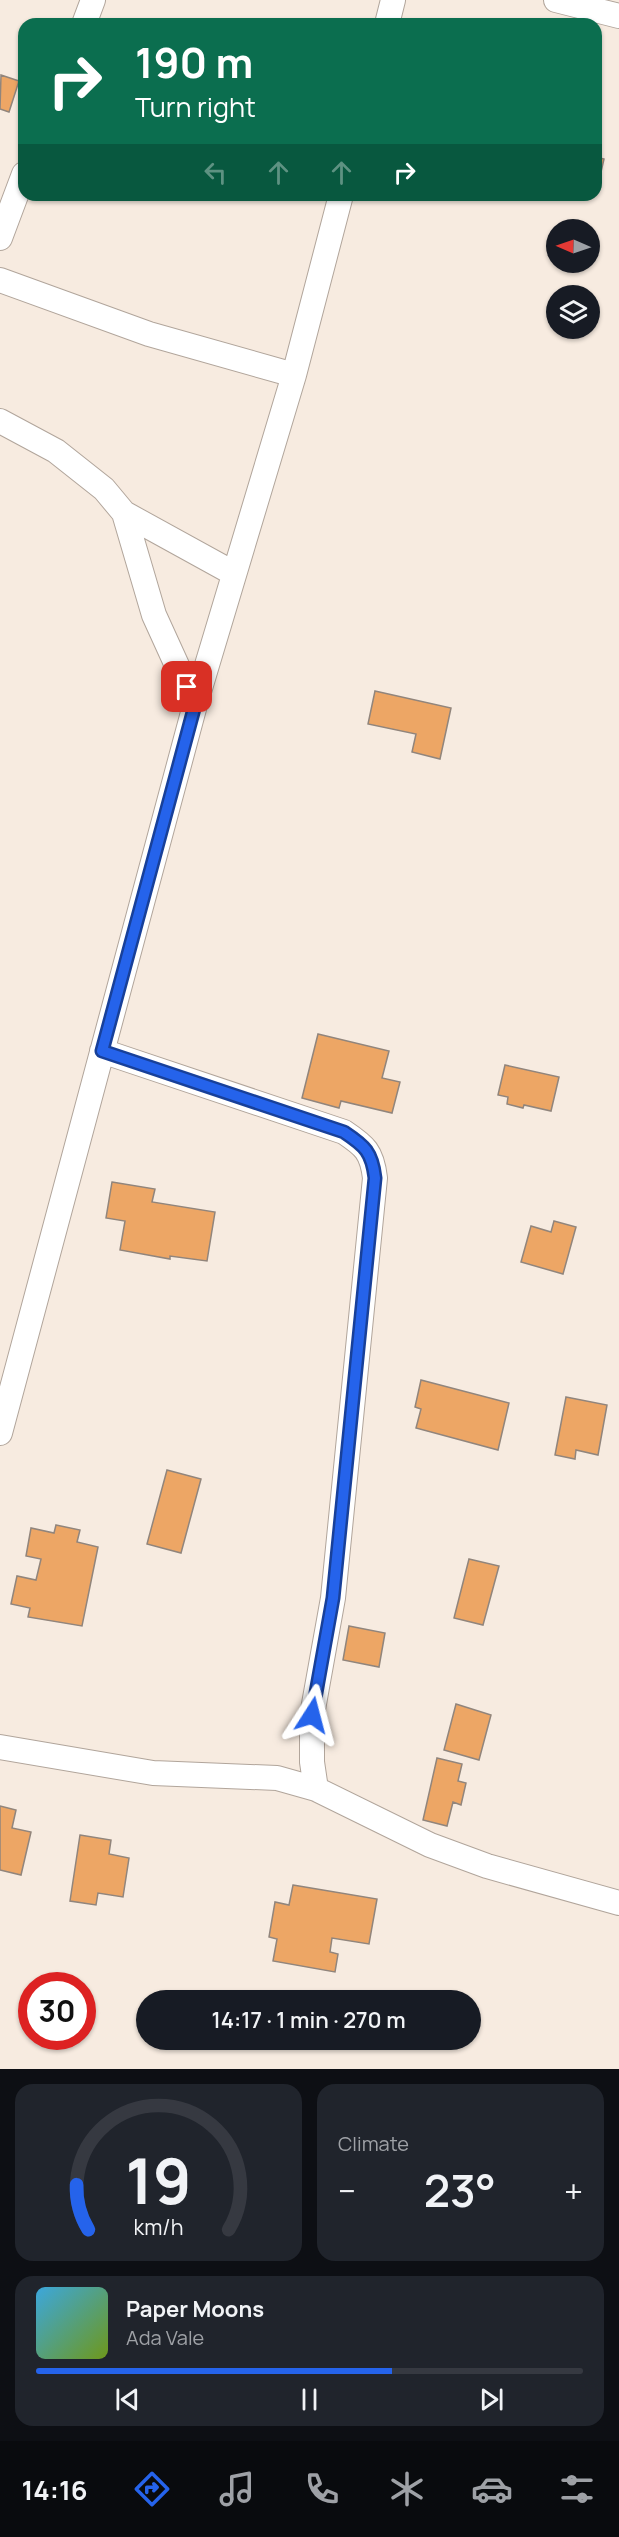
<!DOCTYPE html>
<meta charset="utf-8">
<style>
:root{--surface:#171b24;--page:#20242c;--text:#f1f3f6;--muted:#9ea1a6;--line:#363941;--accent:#2563eb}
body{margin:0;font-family:Manrope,sans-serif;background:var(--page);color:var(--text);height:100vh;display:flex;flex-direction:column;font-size:22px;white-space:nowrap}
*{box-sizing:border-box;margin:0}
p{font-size:20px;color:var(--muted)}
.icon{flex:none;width:33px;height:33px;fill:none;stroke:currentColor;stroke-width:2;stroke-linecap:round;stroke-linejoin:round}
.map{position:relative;height:2069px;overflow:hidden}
.details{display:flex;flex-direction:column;gap:15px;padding:15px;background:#0d0f14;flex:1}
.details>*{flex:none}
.hud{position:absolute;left:18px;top:18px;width:584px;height:183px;border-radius:18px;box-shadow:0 2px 4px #0004;background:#0b6e4f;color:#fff;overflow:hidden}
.needle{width:39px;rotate:272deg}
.buttons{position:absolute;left:546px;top:219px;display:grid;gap:12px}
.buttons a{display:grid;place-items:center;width:54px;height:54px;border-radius:50%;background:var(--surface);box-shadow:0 2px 4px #0004;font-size:30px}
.speed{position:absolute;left:18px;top:1972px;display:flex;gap:12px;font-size:30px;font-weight:700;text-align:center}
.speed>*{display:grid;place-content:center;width:78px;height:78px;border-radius:50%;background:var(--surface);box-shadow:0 2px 4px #0004;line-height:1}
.speed .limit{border:9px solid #d22;background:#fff;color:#111}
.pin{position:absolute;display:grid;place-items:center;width:51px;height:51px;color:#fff;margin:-26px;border-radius:12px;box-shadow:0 3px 9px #0006}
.me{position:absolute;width:66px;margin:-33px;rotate:9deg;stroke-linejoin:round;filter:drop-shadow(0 0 4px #0008)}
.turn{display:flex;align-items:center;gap:21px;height:126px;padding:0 18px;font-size:27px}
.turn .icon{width:78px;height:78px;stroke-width:2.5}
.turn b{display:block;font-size:42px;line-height:51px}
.lanes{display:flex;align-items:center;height:57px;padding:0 18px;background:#0003;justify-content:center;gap:30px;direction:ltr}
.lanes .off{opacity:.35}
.big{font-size:45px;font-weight:600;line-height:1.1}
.details .tile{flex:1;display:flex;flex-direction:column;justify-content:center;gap:9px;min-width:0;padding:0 21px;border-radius:18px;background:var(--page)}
.details .dial{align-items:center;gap:0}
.dial svg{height:156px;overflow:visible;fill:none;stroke:var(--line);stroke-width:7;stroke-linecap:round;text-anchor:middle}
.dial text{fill:var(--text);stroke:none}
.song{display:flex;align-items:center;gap:18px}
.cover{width:72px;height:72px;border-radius:9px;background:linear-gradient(135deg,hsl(200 70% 55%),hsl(80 70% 35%))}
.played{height:6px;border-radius:3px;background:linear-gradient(90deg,var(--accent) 65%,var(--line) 65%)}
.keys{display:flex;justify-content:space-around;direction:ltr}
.heat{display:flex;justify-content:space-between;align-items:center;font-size:33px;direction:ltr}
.details .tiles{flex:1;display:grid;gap:15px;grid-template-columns:1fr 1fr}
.tile:last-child{grid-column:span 2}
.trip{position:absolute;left:136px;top:1990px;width:345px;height:60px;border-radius:30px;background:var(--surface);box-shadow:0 2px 4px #0004;font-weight:600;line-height:60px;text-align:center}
.dock{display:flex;height:96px;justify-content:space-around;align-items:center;background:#090b0e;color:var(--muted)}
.dock .icon{width:42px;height:42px}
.dock .active{color:var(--accent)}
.dock b{font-size:27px;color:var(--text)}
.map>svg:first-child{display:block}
.building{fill:#eda665;stroke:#91857c;stroke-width:1.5}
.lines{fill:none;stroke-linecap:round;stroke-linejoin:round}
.minor-casing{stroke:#b1a59b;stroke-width:26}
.minor{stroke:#fff;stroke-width:24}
.route-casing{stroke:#184099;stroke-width:15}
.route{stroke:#2563eb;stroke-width:10}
</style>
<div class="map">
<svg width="619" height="2069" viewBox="0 0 619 2069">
<rect width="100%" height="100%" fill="#f7ebe0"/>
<path class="building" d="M 1,75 L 19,81 L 9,112 L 0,109 Z
M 596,157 L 604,159 L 598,185 L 596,184 Z
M 375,691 L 451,708 L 440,759 L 412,752 L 416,734 L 368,724 Z
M 318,1034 L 389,1051 L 382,1078 L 400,1082 L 392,1113 L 341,1101 L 339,1108 L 302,1098 Z
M 505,1065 L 559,1077 L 551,1111 L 524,1105 L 523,1108 L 507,1104 L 508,1097 L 498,1095 Z
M 112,1182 L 155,1189 L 152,1202 L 215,1212 L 207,1261 L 170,1256 L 170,1259 L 120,1250 L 125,1221 L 106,1218 Z
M 554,1221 L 576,1227 L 563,1274 L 521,1262 L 531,1226 L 551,1232 Z
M 421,1380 L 509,1403 L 498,1450 L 416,1428 L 421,1409 L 415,1407 Z
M 566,1397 L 607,1405 L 598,1455 L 576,1450 L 575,1459 L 555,1455 Z
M 167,1470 L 201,1479 L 181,1553 L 147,1544 Z
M 56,1525 L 80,1530 L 77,1542 L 98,1547 L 82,1626 L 28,1617 L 30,1608 L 11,1604 L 17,1576 L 36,1580 L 41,1559 L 26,1556 L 31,1528 L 54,1533 Z
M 469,1559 L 499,1566 L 483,1625 L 454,1618 Z
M 349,1626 L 385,1633 L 379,1667 L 343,1660 Z
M 456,1704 L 491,1715 L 479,1760 L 444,1750 Z
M 437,1758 L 462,1764 L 458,1781 L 466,1783 L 461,1805 L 453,1802 L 447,1826 L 423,1820 Z
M 0,1806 L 16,1810 L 12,1828 L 31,1832 L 21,1875 L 0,1870 Z
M 80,1835 L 111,1840 L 109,1854 L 129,1858 L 123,1897 L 98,1893 L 96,1905 L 70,1901 Z
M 293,1885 L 377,1899 L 369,1944 L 332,1938 L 330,1952 L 338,1954 L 335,1972 L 273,1961 L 277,1939 L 269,1937 L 275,1902 L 289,1905 Z"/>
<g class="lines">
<g class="minor-casing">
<path id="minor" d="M 556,0 L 619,16
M 84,24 L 93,0
M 387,24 L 393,0
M 0,238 L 24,174
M 0,280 L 149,334 L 294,375
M 0,421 L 56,451 L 104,489 L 124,513 L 233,573
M 124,513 L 154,615 L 195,705
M 102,1051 L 344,1132 C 365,1146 372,1152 375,1178 L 333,1598 L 312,1715 L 312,1762 L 316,1789
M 0,1433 L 195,705 L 294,375 L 341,195
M 0,1747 L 153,1773 L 277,1778 L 316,1789 L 430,1845 L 487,1866 L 619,1903"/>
</g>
<use href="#minor" class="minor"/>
</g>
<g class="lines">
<g class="route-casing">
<path id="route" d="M 187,687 L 195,705 L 102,1051 L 344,1132 C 365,1146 372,1152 375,1178 L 333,1598 L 312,1715"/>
</g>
<use href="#route" class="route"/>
</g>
</svg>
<div class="buttons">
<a><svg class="needle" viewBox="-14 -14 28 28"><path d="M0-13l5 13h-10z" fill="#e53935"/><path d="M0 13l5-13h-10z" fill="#9ea1a6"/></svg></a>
<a><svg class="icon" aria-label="layers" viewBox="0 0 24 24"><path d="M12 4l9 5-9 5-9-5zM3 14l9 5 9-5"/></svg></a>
</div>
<div class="speed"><div class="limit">30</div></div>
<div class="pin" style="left:187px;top:687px;background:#d93025"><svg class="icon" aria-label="arrive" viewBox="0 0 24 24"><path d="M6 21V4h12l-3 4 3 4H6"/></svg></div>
<svg class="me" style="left:312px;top:1715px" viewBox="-20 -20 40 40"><path d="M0-17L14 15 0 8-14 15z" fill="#2563eb" stroke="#fff" stroke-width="4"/></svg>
<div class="trip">14:17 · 1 min · 270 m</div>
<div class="hud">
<div class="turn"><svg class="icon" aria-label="right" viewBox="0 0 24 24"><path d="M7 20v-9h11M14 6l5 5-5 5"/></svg><div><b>190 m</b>Turn right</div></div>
<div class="lanes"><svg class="icon off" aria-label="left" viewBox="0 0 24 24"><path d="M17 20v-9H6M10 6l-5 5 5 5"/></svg><svg class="icon off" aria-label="ahead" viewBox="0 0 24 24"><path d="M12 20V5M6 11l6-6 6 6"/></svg><svg class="icon off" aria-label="ahead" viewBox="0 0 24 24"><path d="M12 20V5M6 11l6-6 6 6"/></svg><svg class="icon" aria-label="right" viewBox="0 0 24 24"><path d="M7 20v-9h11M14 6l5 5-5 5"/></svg></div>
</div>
</div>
<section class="details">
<div class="tiles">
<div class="tile dial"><svg viewBox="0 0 100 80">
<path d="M14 69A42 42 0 1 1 86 69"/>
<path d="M14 69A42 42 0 0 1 8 46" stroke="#2563eb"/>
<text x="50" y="56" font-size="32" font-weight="700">19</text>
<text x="50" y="72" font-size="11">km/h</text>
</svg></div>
<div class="tile"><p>Climate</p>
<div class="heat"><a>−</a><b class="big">23°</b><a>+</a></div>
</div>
<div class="tile">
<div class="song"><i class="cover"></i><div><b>Paper Moons</b><p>Ada Vale</p></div></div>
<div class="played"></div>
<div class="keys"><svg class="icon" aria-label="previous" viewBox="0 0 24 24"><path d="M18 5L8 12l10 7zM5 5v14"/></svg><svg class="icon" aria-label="pause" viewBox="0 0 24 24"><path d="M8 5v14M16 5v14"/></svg><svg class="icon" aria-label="next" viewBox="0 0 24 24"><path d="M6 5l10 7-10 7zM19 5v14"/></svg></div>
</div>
</div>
</section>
<nav class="dock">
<b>14:16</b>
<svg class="icon active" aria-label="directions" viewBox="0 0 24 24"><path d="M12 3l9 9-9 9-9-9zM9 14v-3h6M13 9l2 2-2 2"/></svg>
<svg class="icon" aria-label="music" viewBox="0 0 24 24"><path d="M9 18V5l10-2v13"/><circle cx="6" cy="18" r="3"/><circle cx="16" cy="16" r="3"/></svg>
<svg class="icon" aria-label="phone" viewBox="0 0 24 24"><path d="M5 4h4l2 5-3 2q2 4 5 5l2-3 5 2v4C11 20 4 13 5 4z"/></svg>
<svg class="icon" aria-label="climate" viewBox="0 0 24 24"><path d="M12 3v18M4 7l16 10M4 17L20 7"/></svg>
<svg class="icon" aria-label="car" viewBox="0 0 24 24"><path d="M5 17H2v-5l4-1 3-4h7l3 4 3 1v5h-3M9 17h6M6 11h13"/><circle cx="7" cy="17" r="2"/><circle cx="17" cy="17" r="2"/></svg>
<svg class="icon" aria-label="filters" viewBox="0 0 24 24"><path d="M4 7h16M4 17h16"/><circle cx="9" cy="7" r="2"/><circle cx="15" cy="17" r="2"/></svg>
</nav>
